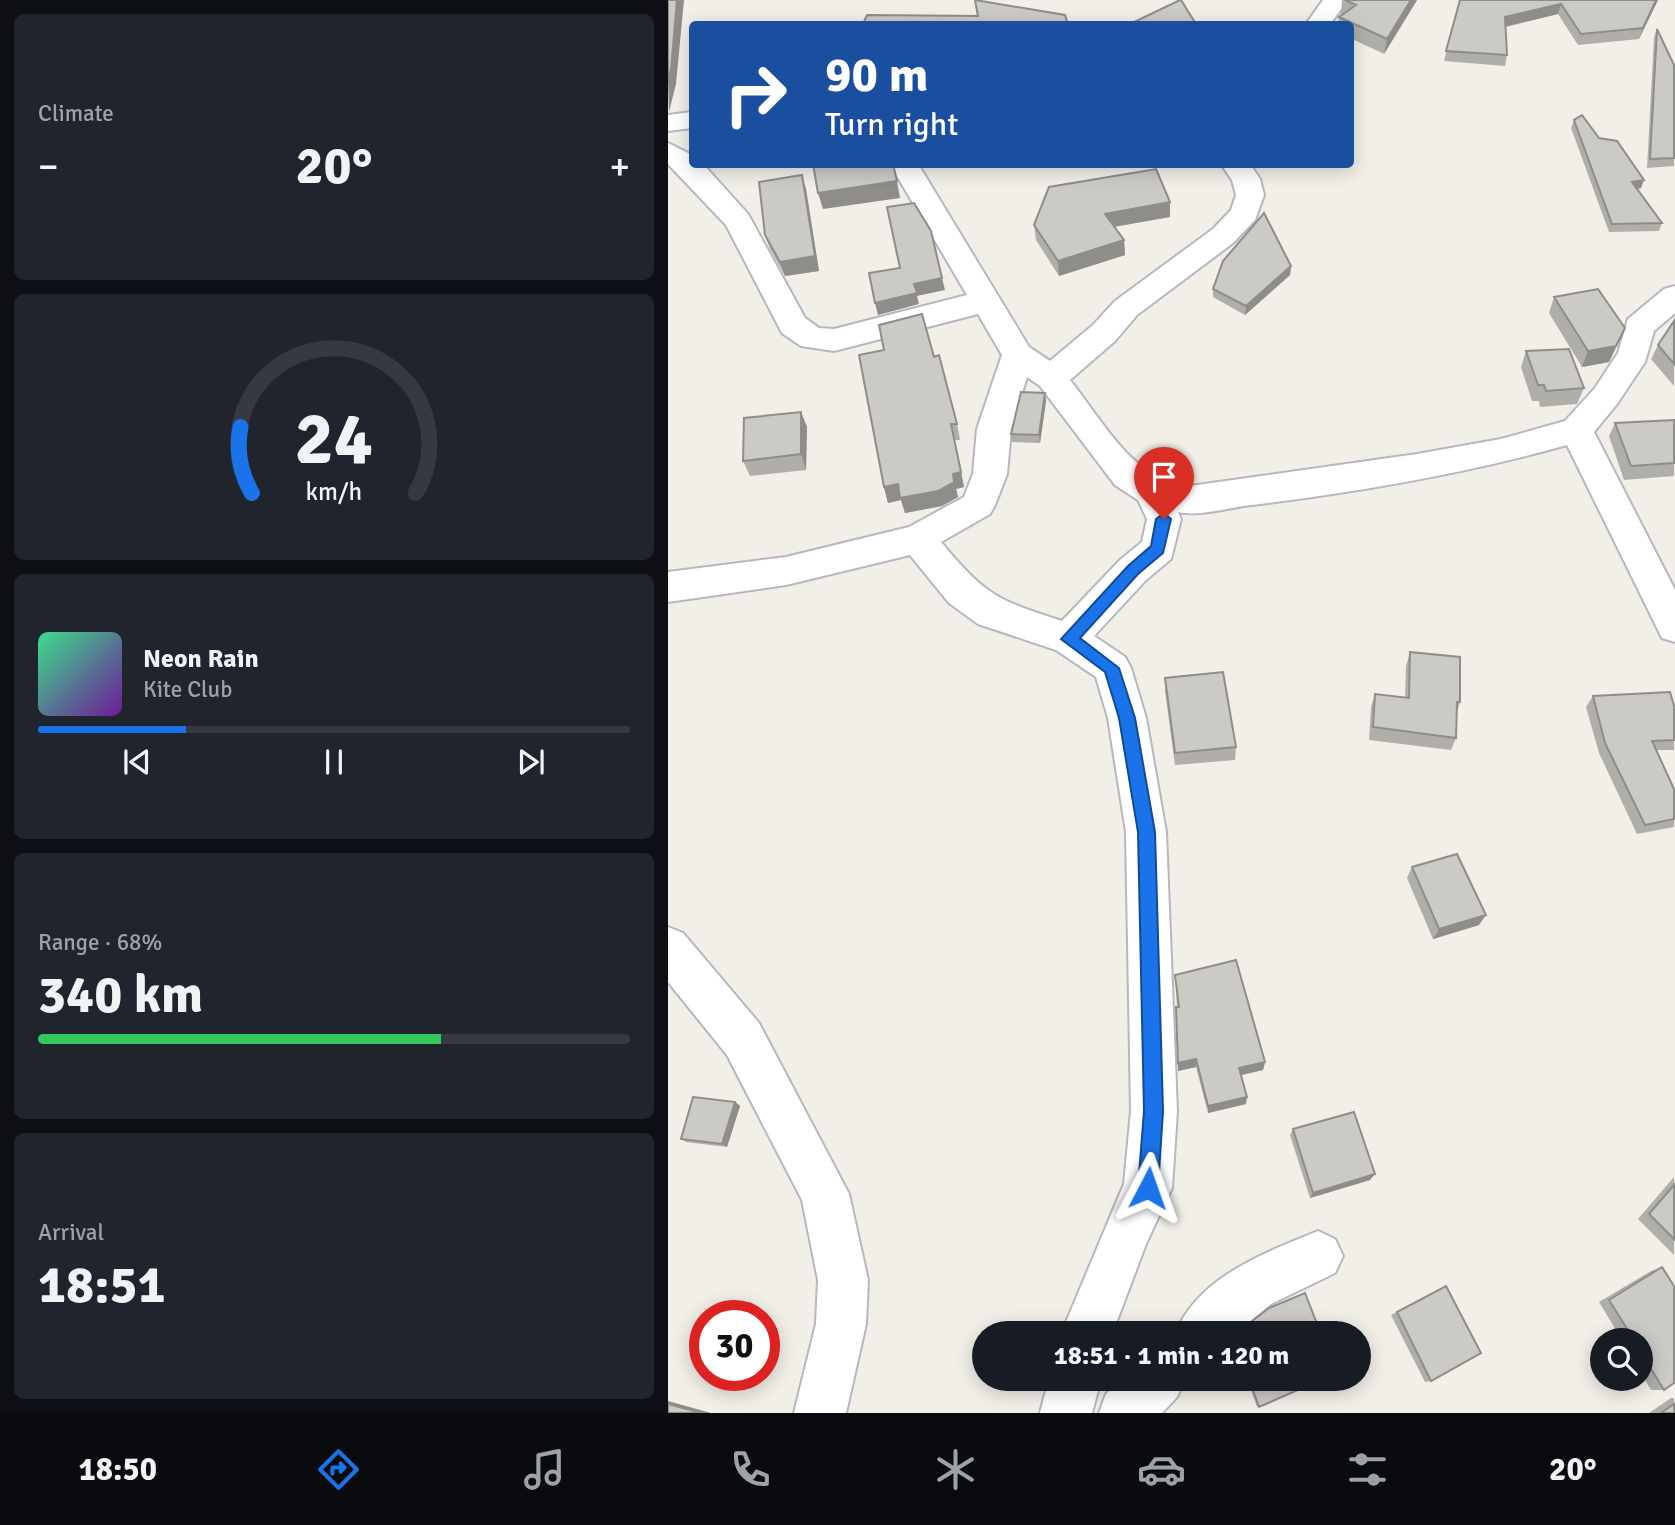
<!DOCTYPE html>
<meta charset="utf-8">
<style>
:root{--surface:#171b24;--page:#20242c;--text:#f1f3f6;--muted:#9ea1a6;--line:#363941;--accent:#1a73e8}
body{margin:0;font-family:Signika,sans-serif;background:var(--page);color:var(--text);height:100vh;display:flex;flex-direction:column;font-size:26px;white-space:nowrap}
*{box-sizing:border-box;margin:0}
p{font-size:23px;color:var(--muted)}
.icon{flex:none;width:38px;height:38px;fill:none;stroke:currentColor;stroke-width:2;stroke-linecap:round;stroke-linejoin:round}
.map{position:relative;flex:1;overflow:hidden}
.details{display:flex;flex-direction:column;gap:14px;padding:14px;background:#0d0f14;width:668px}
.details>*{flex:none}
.banner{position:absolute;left:21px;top:21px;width:665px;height:147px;border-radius:7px;box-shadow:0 4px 18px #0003;background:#1a4fa0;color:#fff;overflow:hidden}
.buttons{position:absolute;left:922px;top:1328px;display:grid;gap:14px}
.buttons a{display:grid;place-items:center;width:63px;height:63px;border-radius:50%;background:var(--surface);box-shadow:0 4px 18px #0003;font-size:35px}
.speed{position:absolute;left:21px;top:1300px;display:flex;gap:14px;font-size:35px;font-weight:700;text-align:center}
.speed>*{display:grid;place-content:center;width:91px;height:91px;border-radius:50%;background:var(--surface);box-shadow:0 4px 18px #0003;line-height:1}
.speed .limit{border:10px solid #d22;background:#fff;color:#111}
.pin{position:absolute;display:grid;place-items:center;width:60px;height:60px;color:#fff;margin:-72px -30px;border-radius:50% 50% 50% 0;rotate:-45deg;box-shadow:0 0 7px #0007}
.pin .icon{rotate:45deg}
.me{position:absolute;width:77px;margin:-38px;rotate:4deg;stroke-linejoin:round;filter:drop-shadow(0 0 5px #0008)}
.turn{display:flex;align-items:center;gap:24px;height:147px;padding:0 21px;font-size:32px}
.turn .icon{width:91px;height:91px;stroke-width:2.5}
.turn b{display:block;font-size:49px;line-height:60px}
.big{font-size:52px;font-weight:700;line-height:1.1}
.details .widget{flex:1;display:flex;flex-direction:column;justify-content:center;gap:10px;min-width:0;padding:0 24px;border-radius:10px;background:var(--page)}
.details .dial{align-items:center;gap:0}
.dial svg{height:182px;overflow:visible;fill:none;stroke:var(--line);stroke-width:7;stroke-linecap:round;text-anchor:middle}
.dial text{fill:var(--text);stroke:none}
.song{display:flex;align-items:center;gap:21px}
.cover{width:84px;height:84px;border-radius:10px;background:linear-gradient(135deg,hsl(150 70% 55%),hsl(280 70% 35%))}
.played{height:7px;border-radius:4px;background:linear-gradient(90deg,var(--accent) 25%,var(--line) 25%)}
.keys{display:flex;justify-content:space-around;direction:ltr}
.heat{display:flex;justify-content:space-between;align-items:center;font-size:38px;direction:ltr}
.charge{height:10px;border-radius:5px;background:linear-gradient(90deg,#34c759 68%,var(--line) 0)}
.trip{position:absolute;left:304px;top:1321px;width:399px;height:70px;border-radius:35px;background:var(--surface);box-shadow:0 4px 18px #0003;font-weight:700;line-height:70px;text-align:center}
.tabs{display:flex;height:112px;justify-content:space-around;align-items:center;background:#090b0e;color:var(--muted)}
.tabs .icon{width:49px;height:49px}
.tabs .active{color:var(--accent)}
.tabs b{font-size:32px;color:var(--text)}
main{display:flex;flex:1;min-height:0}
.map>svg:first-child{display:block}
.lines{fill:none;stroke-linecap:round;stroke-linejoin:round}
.street-casing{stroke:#b5b8bc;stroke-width:4}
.street{fill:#fff;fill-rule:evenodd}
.wall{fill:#afaea9}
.shaded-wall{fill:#8f8d8a}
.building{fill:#cccac5;stroke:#8f8d8a;stroke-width:2}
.route{fill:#1a73e8;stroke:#114b97;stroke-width:2}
</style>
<main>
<section class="details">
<div class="widget"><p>Climate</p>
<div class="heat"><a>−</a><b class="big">20°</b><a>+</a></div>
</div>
<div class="widget dial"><svg viewBox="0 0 100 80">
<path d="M14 69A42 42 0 1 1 86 69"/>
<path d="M14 69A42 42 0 0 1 9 40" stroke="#1a73e8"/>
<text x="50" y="56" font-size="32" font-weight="700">24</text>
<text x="50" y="72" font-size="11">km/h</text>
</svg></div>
<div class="widget">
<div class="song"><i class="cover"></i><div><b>Neon Rain</b><p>Kite Club</p></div></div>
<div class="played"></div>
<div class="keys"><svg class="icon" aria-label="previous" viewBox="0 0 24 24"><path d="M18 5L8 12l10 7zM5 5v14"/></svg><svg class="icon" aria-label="pause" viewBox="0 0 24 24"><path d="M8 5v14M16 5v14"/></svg><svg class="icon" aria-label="next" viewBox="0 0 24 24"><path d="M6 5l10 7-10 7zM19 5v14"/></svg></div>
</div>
<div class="widget"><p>Range · 68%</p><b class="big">340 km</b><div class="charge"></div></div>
<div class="widget"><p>Arrival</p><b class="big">18:51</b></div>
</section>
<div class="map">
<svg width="1007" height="1413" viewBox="0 0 1007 1413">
<rect width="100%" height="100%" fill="#f1efe8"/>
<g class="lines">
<g class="street-casing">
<path id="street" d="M 655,0 L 680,0 L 662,24 L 638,24 Z
M 24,112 L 24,128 L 0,131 L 0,115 Z
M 0,143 L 24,155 L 24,164 L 35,164 L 80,214 L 137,318 L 151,328 L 166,329 L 299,295 L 222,164 L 250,164 L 361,347 L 382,361 L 425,325 L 447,301 L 545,229 L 563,210 L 568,195 L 564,180 L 553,164 L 582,164 L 592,179 L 596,195 L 587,220 L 565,243 L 469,315 L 447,341 L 402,380 C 434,420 462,475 515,487 L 749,454 L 833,439 L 897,421 L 927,388 L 950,353 L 960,319 L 996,289 L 1007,286 L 1007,313 L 986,331 L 977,362 L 949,404 L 926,432 L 1007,590 L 1007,642 L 994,638 L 899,445 C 796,474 690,492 584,505 C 562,507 532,517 510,512 L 513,519 L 503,559 L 478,580 L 426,636 L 457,657 L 463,668 L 478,718 L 498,832 L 509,1111 L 504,1188 L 478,1244 L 444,1334 L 393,1334 L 456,1184 L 463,1111 L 458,832 L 440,718 L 428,677 L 388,650 L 310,624 L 281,603 L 242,555 L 118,585 L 0,602 L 0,572 L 118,557 L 241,527 L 296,497 L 305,474 L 309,429 L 334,355 L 310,314 L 166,351 L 133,346 L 114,333 L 58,225 L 0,164 ZM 359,377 L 372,386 L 447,485 L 470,500 L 479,519 L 474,542 L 452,560 L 394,621 C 329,600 318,596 273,542 L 322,514 L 327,505 L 339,474 L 343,429 Z
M 0,927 L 15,933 L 91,1023 L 181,1194 L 200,1280 L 198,1324 L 178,1413 L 126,1413 L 148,1324 L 150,1280 L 134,1200 L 59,1055 L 0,982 Z
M 650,1231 L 667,1239 L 675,1256 L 667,1273 L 603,1304 L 567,1334 L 507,1334 C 531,1276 597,1253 650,1231 Z
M 381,1379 L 433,1379 L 424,1413 L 372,1413 Z
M 454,1379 L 517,1379 L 509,1397 L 494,1413 L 431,1413 L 438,1394 Z"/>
</g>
<use href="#street" class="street"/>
</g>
<path class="wall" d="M 674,0 L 749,0 L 716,54 L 682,38 L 682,24 L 670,24 L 671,17 L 674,15 L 673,14 Z
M 792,0 L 990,0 L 971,39 L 910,45 L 890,14 L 838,27 L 839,55 L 837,66 L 776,61 Z
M 989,29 L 1006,65 L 1006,166 L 979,168 L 986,38 Z
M 906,120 L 931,138 L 973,188 L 969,189 L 994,223 L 991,231 L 941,232 L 903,128 Z
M 138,189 L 151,271 L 117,276 L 102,249 L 97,235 Z
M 502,217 L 446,227 L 456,240 L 457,255 L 391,276 L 368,240 L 366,225 Z
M 623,266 L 622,275 L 577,315 L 545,297 L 545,289 Z
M 886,297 L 957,328 L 941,362 L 914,367 L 881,313 Z
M 1006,321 L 1006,386 L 983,359 L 990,345 Z
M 858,351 L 916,388 L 909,404 L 872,407 L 871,401 L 864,401 L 853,367 Z
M 266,357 L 289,424 L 292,440 L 287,440 L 296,487 L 288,489 L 290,497 L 274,506 L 237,513 L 233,500 L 220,503 L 216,487 Z
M 378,401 L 372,443 L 344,442 L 343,434 Z
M 133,412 L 139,427 L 138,470 L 82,476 L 75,461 Z
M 1006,420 L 1006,476 L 956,480 L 941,436 L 947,423 Z
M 742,652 L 792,702 L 789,712 L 788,738 L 783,750 L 701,740 L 703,707 L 707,694 L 737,698 L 738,666 Z
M 497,678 L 568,747 L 567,760 L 507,765 L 497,691 Z
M 925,696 L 1006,706 L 1006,750 L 989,750 L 1006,789 L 1006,827 L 969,834 L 931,753 L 918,707 Z
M 744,867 L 811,925 L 765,939 L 739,878 Z
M 507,975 L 597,1062 L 595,1070 L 573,1075 L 578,1104 L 540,1113 L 528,1067 L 510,1071 L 508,1016 L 509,1007 Z
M 67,1102 L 72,1106 L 59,1147 L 18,1142 L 13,1139 Z
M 625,1129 L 702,1180 L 642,1198 L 622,1135 Z
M 1006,1177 L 1006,1255 L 970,1219 Z
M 994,1267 L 996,1390 L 983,1390 L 973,1373 L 973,1340 L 954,1340 L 931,1302 L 983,1271 Z
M 778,1286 L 763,1381 L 757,1382 L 723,1315 Z
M 579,1379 L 655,1379 L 589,1407 Z
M 1003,1398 L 1006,1398 L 1006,1413 L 981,1413 Z"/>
<path class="shaded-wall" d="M 9,0 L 16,0 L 8,84 L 1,112 L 0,80 Z
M 743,0 L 749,0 L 716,54 L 719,39 Z
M 988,0 L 990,0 L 971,39 L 975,28 Z
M 893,4 L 890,14 L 835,27 L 837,17 Z
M 134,175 L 138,189 L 151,271 L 117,276 L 112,262 Z
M 976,180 L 973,188 L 960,190 L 964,182 Z
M 229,181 L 232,198 L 155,209 L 150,193 Z
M 502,202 L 502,217 L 438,228 L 437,214 Z
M 456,240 L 457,255 L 391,276 L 390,261 Z
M 623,266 L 622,275 L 577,315 L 578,306 Z
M 274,278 L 277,290 L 249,296 L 251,304 L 210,315 L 207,303 L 246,284 Z
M 957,328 L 941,362 L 914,367 L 920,351 Z
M 377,393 L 378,401 L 372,443 L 371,435 Z
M 133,412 L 139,427 L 138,470 L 133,454 Z
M 283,424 L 296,487 L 288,489 L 290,497 L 274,506 L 237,513 L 233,500 L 220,503 L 216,487 L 285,474 Z
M 818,915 L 811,925 L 765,939 L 771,929 Z
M 528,1059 L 528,1067 L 510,1071 L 510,1063 Z
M 597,1062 L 595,1070 L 569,1076 L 571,1068 Z
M 579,1097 L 578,1104 L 540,1113 L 540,1106 Z
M 67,1102 L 72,1106 L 59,1147 L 54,1144 Z
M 707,1174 L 702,1180 L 642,1198 L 645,1193 Z
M 0,1401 L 43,1413 L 33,1413 L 0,1404 Z"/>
<path class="building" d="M 0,0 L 9,0 L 3,69 L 0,80 Z
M 307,0 L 397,15 L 400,24 L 195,24 L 199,15 L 310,16 Z
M 512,0 L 513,0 L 528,24 L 462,24 Z
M 677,0 L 743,0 L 719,39 L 671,17 L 688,5 Z
M 792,0 L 988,0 L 975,28 L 913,34 L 893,4 L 837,17 L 839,55 L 778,51 Z
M 989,29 L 1006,65 L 1006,158 L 982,159 Z
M 914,115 L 931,138 L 949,141 L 976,180 L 964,182 L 994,223 L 944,224 L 906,120 Z
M 145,164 L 225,164 L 229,181 L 150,193 Z
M 488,169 L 502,202 L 437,214 L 456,240 L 390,261 L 366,225 L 381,187 Z
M 134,175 L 147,256 L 112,262 L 97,235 L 91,182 Z
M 246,203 L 263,231 L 274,278 L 246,284 L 249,293 L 207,303 L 201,273 L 232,268 L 219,207 Z
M 596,213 L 623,266 L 578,306 L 545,289 L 555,261 Z
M 930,289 L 957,328 L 948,346 L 920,351 L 886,297 Z
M 254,314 L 266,357 L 271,355 L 289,424 L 283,424 L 293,472 L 285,474 L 286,482 L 270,491 L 232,498 L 230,484 L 216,487 L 191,355 L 216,350 L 211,325 Z
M 1006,321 L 1006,364 L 990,345 Z
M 901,349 L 916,388 L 878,391 L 876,385 L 870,385 L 858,351 Z
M 353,392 L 377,393 L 371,435 L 343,434 Z
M 133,412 L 133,454 L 75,461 L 76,418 Z
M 1006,420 L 1006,463 L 963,466 L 947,423 Z
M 742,652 L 792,657 L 792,702 L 789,702 L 788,738 L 705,727 L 707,694 L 741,698 Z
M 555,672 L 568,747 L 507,753 L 497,678 Z
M 1002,692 L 1006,706 L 1006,740 L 984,741 L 1006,789 L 1006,819 L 977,825 L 937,743 L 925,696 Z
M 789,854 L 818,915 L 771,929 L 744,867 Z
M 568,960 L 597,1062 L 571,1068 L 579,1097 L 540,1106 L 528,1059 L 510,1063 L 508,1007 L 511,1007 L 507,975 Z
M 25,1097 L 67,1102 L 54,1144 L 13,1139 Z
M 686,1112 L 707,1174 L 645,1193 L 625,1129 Z
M 1006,1185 L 1006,1239 L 981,1214 Z
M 994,1267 L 1006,1286 L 1006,1383 L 996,1390 L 973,1352 L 973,1340 L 966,1340 L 941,1300 Z
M 778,1286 L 813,1353 L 763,1381 L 729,1312 Z
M 637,1293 L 653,1334 L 567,1334 L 601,1308 Z
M 581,1379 L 655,1379 L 591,1407 Z
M 0,1404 L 33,1413 L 0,1413 Z
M 1006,1404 L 1006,1413 L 993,1413 Z"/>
<path class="route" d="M 496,513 L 503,519 L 495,553 L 470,574 L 412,638 L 451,668 L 467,718 L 487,832 L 495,1111 L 490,1188 L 487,1195 L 480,1198 L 473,1195 L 470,1188 L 476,1111 L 470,832 L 451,718 L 437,672 L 393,639 L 460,566 L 483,546 L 488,519 Z"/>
</svg>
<div class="buttons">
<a><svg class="icon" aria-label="search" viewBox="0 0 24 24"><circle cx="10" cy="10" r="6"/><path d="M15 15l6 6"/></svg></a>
</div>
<div class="speed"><div class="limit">30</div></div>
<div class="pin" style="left:496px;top:519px;background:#d93025"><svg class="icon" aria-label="arrive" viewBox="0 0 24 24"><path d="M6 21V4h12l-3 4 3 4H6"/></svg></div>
<svg class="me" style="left:480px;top:1188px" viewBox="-20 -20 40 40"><path d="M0-17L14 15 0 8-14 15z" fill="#1a73e8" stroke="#fff" stroke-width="4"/></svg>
<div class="trip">18:51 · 1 min · 120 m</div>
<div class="banner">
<div class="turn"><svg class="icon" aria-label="right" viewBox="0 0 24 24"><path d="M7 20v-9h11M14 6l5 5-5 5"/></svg><div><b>90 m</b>Turn right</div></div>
</div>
</div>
</main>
<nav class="tabs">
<b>18:50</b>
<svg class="icon active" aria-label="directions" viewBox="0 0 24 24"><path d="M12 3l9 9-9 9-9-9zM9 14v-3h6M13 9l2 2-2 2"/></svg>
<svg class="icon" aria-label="music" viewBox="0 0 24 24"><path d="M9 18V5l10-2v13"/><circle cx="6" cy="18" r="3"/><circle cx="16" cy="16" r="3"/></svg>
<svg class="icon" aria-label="phone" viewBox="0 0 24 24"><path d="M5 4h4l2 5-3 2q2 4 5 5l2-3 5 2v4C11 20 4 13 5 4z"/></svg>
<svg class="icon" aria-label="climate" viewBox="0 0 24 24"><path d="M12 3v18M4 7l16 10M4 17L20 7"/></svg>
<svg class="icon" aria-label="car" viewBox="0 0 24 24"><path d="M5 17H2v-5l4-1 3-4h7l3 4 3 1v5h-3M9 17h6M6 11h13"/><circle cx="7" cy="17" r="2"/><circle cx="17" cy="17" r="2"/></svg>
<svg class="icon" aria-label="filters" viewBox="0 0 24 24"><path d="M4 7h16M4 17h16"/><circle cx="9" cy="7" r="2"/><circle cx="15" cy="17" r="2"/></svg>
<b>20°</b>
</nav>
